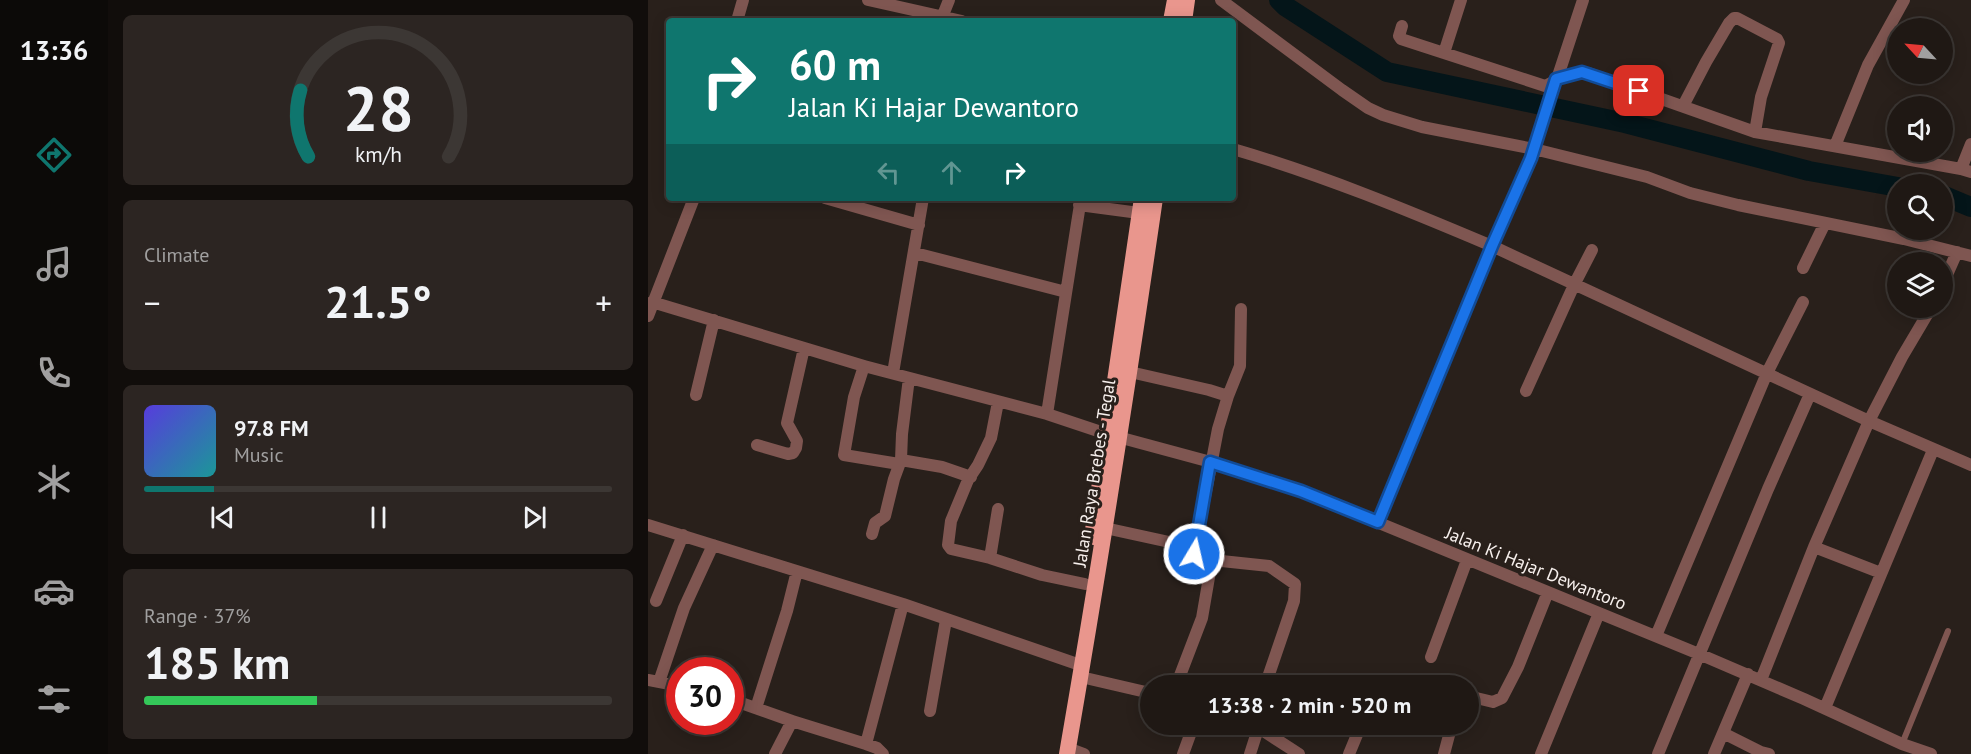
<!DOCTYPE html>
<meta charset="utf-8">
<style>
:root{--surface:#1f1814;--page:#2c2522;--text:#f1f3f6;--muted:#a1a0a0;--line:#3c3734;--accent:#0f766e}
body{margin:0;font-family:"PT Sans",sans-serif;background:var(--page);color:var(--text);height:100vh;display:flex;flex-direction:column;font-size:22px;white-space:nowrap}
*{box-sizing:border-box;margin:0}
p{font-size:20px;color:var(--muted)}
.icon{flex:none;width:33px;height:33px;fill:none;stroke:currentColor;stroke-width:2;stroke-linecap:round;stroke-linejoin:round}
.map{position:relative;flex:1;overflow:hidden}
.sheet{display:flex;flex-direction:column;gap:15px;padding:15px;background:#110d0b;width:540px}
.sheet>*{flex:none}
.banner{position:absolute;left:18px;top:18px;width:570px;height:183px;border-radius:6px;box-shadow:0 3px 15px #0003,0 0 0 2px var(--line);background:#0f766e;color:#fff;overflow:hidden}
.needle{width:39px;rotate:296deg}
.buttons{position:absolute;left:1239px;top:18px;display:grid;gap:12px}
.buttons a{display:grid;place-items:center;width:66px;height:66px;border-radius:50%;background:var(--surface);box-shadow:0 3px 15px #0003,0 0 0 2px var(--line);font-size:30px}
.speed{position:absolute;left:18px;top:657px;display:flex;gap:12px;font-size:30px;font-weight:700;text-align:center}
.speed>*{display:grid;place-content:center;width:78px;height:78px;border-radius:50%;background:var(--surface);box-shadow:0 3px 15px #0003,0 0 0 2px var(--line);line-height:1}
.speed .limit{border:9px solid #d22;background:#fff;color:#111}
.pin{position:absolute;display:grid;place-items:center;width:51px;height:51px;color:#fff;margin:-26px;border-radius:12px;box-shadow:0 3px 9px #0006}
.me{position:absolute;width:66px;margin:-33px;rotate:9deg;stroke-linejoin:round;filter:drop-shadow(0 0 4px #0008)}
.turn{display:flex;align-items:center;gap:21px;height:126px;padding:0 24px;font-size:27px}
.turn .icon{width:78px;height:78px;stroke-width:2.5}
.turn b{display:block;font-size:42px;line-height:51px}
.lanes{display:flex;align-items:center;height:57px;padding:0 24px;background:#0003;justify-content:center;gap:30px;direction:ltr}
.lanes .off{opacity:.35}
.big{font-size:45px;font-weight:600;line-height:1.1}
.sheet .tile{flex:1;display:flex;flex-direction:column;justify-content:center;gap:9px;min-width:0;padding:0 21px;border-radius:9px;background:var(--page)}
.sheet .dial{align-items:center;gap:0}
.dial svg{height:156px;overflow:visible;fill:none;stroke:var(--line);stroke-width:7;stroke-linecap:round;text-anchor:middle}
.dial text{fill:var(--text);stroke:none}
.song{display:flex;align-items:center;gap:18px}
.cover{width:72px;height:72px;border-radius:9px;background:linear-gradient(135deg,hsl(250 70% 55%),hsl(180 70% 35%))}
.played{height:6px;border-radius:3px;background:linear-gradient(90deg,var(--accent) 15%,var(--line) 15%)}
.keys{display:flex;justify-content:space-around;direction:ltr}
.heat{display:flex;justify-content:space-between;align-items:center;font-size:33px;direction:ltr}
.charge{height:9px;border-radius:4px;background:linear-gradient(90deg,#34c759 37%,var(--line) 0)}
.trip{position:absolute;left:492px;top:675px;width:339px;height:60px;border-radius:30px;background:var(--surface);box-shadow:0 3px 15px #0003,0 0 0 2px var(--line);font-weight:600;line-height:60px;text-align:center}
main{display:flex;flex:1;min-height:0}
.dock{display:flex;flex-direction:column;width:108px;justify-content:space-around;align-items:center;background:#0c0a08;color:var(--muted)}
.dock .icon{width:42px;height:42px}
.dock .selected{color:var(--accent)}
.dock b{font-size:27px;color:var(--text)}
.map>svg:first-child{display:block}
.lines{fill:none;stroke-linecap:round;stroke-linejoin:round}
.river{stroke:#041519;stroke-width:20}
.service{stroke:#7f5651;stroke-width:6}
.minor{stroke:#7f5651;stroke-width:12}
.trunk{stroke:#e9968d;stroke-width:16}
.route-casing{stroke:#114b97;stroke-width:15}
.route{stroke:#1a73e8;stroke-width:10}
.labels{text-anchor:middle;dominant-baseline:central;stroke-width:6;stroke-linejoin:round;paint-order:stroke}
.street-label{font-size:18px;fill:#f7f0ed;stroke:#29201b}
</style>
<main>
<nav class="dock">
<b>13:36</b>
<svg class="icon selected" aria-label="directions" viewBox="0 0 24 24"><path d="M12 3l9 9-9 9-9-9zM9 14v-3h6M13 9l2 2-2 2"/></svg>
<svg class="icon" aria-label="music" viewBox="0 0 24 24"><path d="M9 18V5l10-2v13"/><circle cx="6" cy="18" r="3"/><circle cx="16" cy="16" r="3"/></svg>
<svg class="icon" aria-label="phone" viewBox="0 0 24 24"><path d="M5 4h4l2 5-3 2q2 4 5 5l2-3 5 2v4C11 20 4 13 5 4z"/></svg>
<svg class="icon" aria-label="climate" viewBox="0 0 24 24"><path d="M12 3v18M4 7l16 10M4 17L20 7"/></svg>
<svg class="icon" aria-label="car" viewBox="0 0 24 24"><path d="M5 17H2v-5l4-1 3-4h7l3 4 3 1v5h-3M9 17h6M6 11h13"/><circle cx="7" cy="17" r="2"/><circle cx="17" cy="17" r="2"/></svg>
<svg class="icon" aria-label="filters" viewBox="0 0 24 24"><path d="M4 7h16M4 17h16"/><circle cx="9" cy="7" r="2"/><circle cx="15" cy="17" r="2"/></svg>
</nav>
<section class="sheet">
<div class="tile dial"><svg viewBox="0 0 100 80">
<path d="M14 69A42 42 0 1 1 86 69"/>
<path d="M14 69A42 42 0 0 1 10 35" stroke="#0f766e"/>
<text x="50" y="56" font-size="32" font-weight="700">28</text>
<text x="50" y="72" font-size="11">km/h</text>
</svg></div>
<div class="tile"><p>Climate</p>
<div class="heat"><a>−</a><b class="big">21.5°</b><a>+</a></div>
</div>
<div class="tile">
<div class="song"><i class="cover"></i><div><b>97.8 FM</b><p>Music</p></div></div>
<div class="played"></div>
<div class="keys"><svg class="icon" aria-label="previous" viewBox="0 0 24 24"><path d="M18 5L8 12l10 7zM5 5v14"/></svg><svg class="icon" aria-label="pause" viewBox="0 0 24 24"><path d="M8 5v14M16 5v14"/></svg><svg class="icon" aria-label="next" viewBox="0 0 24 24"><path d="M6 5l10 7-10 7zM19 5v14"/></svg></div>
</div>
<div class="tile"><p>Range · 37%</p><b class="big">185 km</b><div class="charge"></div></div>
</section>
<div class="map">
<svg width="1323" height="754" viewBox="0 0 1323 754">
<rect width="100%" height="100%" fill="#29201b"/>
<g class="lines">
<path class="river" d="M 631,0 L 637,6 L 739,72 L 977,123 L 1161,171 L 1250,187
M 1294,195 L 1323,207"/>
<path class="service" d="M 1254,744 L 1300,631"/>
<path class="minor" d="M 220,0 L 314,21
M 573,0 L 694,90 L 720,108 L 735,115 L 774,127 L 886,149 L 999,177 L 1042,193 L 1090,205 L 1256,239 L 1323,256
M 295,15 L 301,0
M 89,21 L 95,0
M 754,26 L 751,36 L 753,39 L 894,85 L 897,86 C 911,79 924,71 940,73 L 1107,132 L 1313,169 L 1323,172
M 796,53 L 813,0
M 1035,106 L 1058,62 L 1081,23 L 1086,18 L 1089,18 L 1129,39 L 1131,43 L 1113,97 L 1107,132
M 1187,146 L 1220,65 L 1256,0
M 585,149 C 674,175 759,210 844,246 L 1221,421 L 1323,465
M 1313,169 L 1323,144
M 177,198 L 271,225
M 431,205 L 491,213
M 267,253 L 418,292
M 1155,268 L 1177,223
M 1294,286 L 1309,252
M 4,302 L 216,366 L 399,414 L 459,434 L 559,461 L 653,491 L 1051,654 L 1156,699 L 1254,744 L 1283,754
M 0,316 L 46,198
M 216,366 L 206,397 L 196,455 L 251,464
M 482,372 L 561,390 L 580,396
M 245,373 L 275,198
M 878,391 L 926,285 L 944,250
M 48,395 L 66,320
M 350,402 L 343,438 L 330,465 L 320,480 L 303,521 L 300,545 L 303,549 L 342,558 L 394,575 L 437,584
M 399,414 L 433,198
M 109,445 L 140,454 L 145,453 L 148,448 L 149,441 L 139,423 L 156,348
M 253,460 L 294,467 L 323,477
M 730,522 L 844,246 L 883,158 L 935,0
M 0,525 L 255,604 L 435,666
M 457,528 L 535,545 L 550,556 L 564,560 L 621,566 L 647,584 L 646,601 L 617,686
M 224,534 L 227,523 L 237,516 L 246,479 L 253,460 L 254,434 L 261,378
M 1166,547 L 1233,573
M 546,554 L 570,429 L 580,396 L 592,366 L 593,309
M 342,558 L 350,509
M 8,601 L 35,535
M 1008,636 L 1119,373 L 1155,302
M 783,657 L 819,560
M 433,677 L 502,693
M 0,680 L 32,686
M 1113,680 L 1166,547 L 1221,421 L 1254,357 L 1283,308
M 11,682 L 36,608 L 65,545
M 528,686 L 554,618 L 564,560
M 820,696 L 845,702 L 854,698 L 870,667 L 900,592
M 82,699 L 144,721
M 108,708 L 139,611 L 149,571
M 1177,708 L 1285,450
M 282,711 L 298,620
M 599,724 L 617,732 L 651,754
M 1075,733 L 1113,752 L 1121,754
M 218,744 L 255,604
M 420,748 L 436,754
M 127,754 L 144,721 L 218,744 L 229,748 L 235,754
M 535,754 L 546,724
M 602,754 L 610,729
M 701,754 L 713,725
M 796,754 L 804,724
M 893,754 L 951,613
M 1010,754 L 1120,489 L 1162,394
M 1066,754 L 1100,674"/>
<path class="trunk" d="M 523,21 L 527,0
M 536,21 L 539,0
M 444,537 L 494,198
M 419,754 C 451,569 480,384 507,198"/>
</g>
<g class="lines">
<g class="route-casing">
<path id="route" d="M 546,554 L 562,462 L 653,491 L 730,522 L 844,246 L 883,158 L 908,79 L 934,72 L 991,91"/>
</g>
<use href="#route" class="route"/>
</g>
<g class="labels">
<g class="street-label">
<text transform="translate(446 473) rotate(-81)">Jalan Raya Brebes - Tegal</text>
<text transform="translate(888 568) rotate(22)">Jalan Ki Hajar Dewantoro</text>
</g>
</g>
</svg>
<div class="buttons">
<a><svg class="needle" viewBox="-14 -14 28 28"><path d="M0-13l5 13h-10z" fill="#e53935"/><path d="M0 13l5-13h-10z" fill="#a1a0a0"/></svg></a>
<a><svg class="icon" aria-label="sound" viewBox="0 0 24 24"><path d="M4 9h4l5-4v14l-5-4H4zM17 9q2 3 0 6"/></svg></a>
<a><svg class="icon" aria-label="search" viewBox="0 0 24 24"><circle cx="10" cy="10" r="6"/><path d="M15 15l6 6"/></svg></a>
<a><svg class="icon" aria-label="layers" viewBox="0 0 24 24"><path d="M12 4l9 5-9 5-9-5zM3 14l9 5 9-5"/></svg></a>
</div>
<div class="speed"><div class="limit">30</div></div>
<div class="pin" style="left:991px;top:91px;background:#d93025"><svg class="icon" aria-label="arrive" viewBox="0 0 24 24"><path d="M6 21V4h12l-3 4 3 4H6"/></svg></div>
<svg class="me" style="left:546px;top:554px" viewBox="-20 -20 40 40"><circle r="17" fill="#1a73e8" stroke="#fff" stroke-width="3"/><path d="M0-11L8 9 0 5-8 9z" fill="#fff"/></svg>
<div class="trip">13:38 · 2 min · 520 m</div>
<div class="banner">
<div class="turn"><svg class="icon" aria-label="right" viewBox="0 0 24 24"><path d="M7 20v-9h11M14 6l5 5-5 5"/></svg><div><b>60 m</b>Jalan Ki Hajar Dewantoro</div></div>
<div class="lanes"><svg class="icon off" aria-label="left" viewBox="0 0 24 24"><path d="M17 20v-9H6M10 6l-5 5 5 5"/></svg><svg class="icon off" aria-label="ahead" viewBox="0 0 24 24"><path d="M12 20V5M6 11l6-6 6 6"/></svg><svg class="icon" aria-label="right" viewBox="0 0 24 24"><path d="M7 20v-9h11M14 6l5 5-5 5"/></svg></div>
</div>
</div>
</main>
